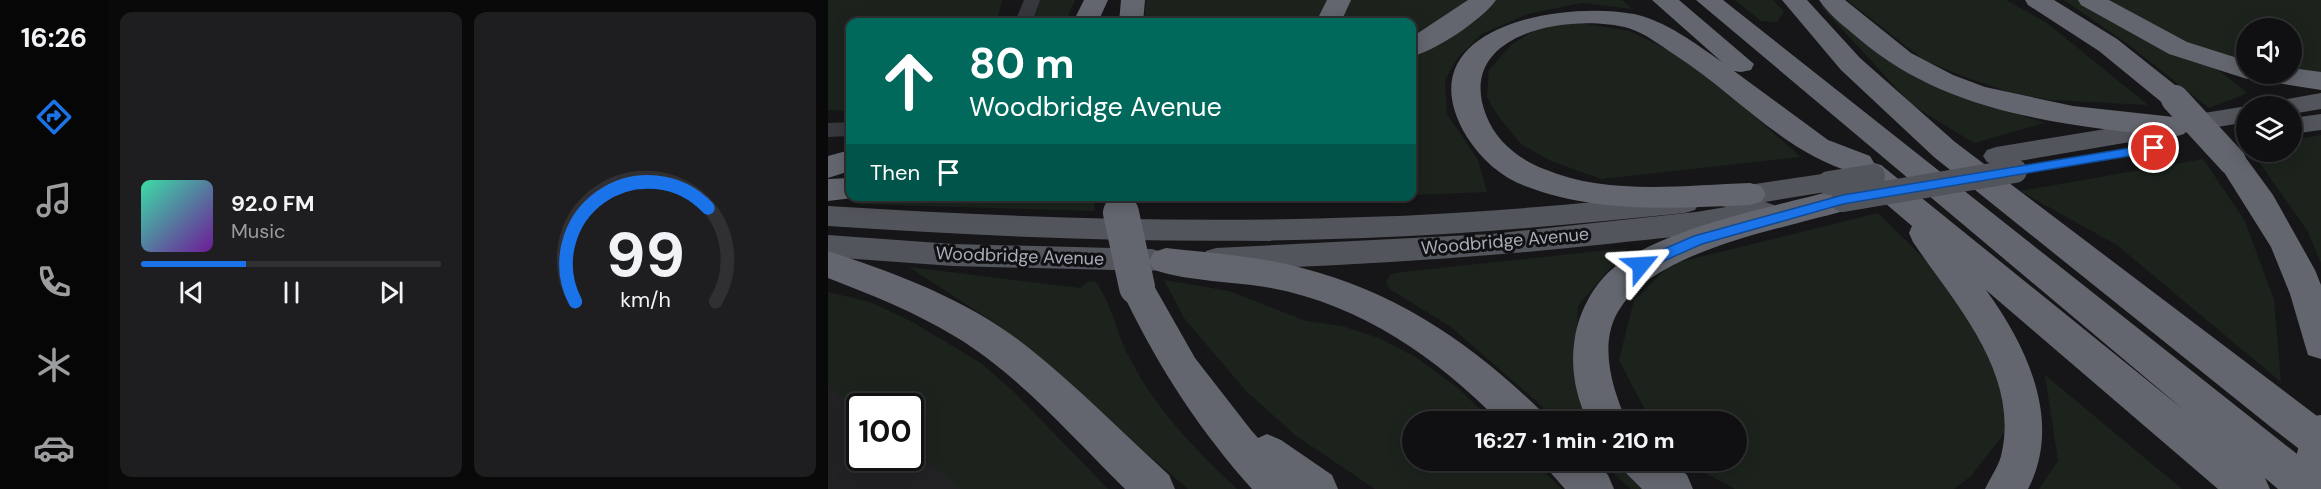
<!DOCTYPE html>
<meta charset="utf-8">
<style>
:root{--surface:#101012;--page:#1e1e20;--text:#f1f3f6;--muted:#9c9d9f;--line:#303032;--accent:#1a73e8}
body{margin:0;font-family:"DM Sans",sans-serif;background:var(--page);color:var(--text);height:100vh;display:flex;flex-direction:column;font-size:22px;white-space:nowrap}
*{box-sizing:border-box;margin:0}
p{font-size:20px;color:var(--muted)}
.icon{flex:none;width:33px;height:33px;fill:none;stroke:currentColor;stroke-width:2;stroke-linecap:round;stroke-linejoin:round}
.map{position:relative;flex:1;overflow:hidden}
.drawer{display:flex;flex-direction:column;gap:12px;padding:12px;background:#09090a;width:720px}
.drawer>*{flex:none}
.banner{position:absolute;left:18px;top:18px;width:570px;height:183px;border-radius:12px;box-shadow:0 3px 15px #0003,0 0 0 2px var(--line);background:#00695c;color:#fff;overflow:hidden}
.tools{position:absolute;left:1408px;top:18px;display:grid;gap:12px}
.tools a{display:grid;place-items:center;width:66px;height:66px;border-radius:50%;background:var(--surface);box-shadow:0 3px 15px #0003,0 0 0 2px var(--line);font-size:30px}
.speed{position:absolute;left:18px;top:393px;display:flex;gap:12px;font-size:30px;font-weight:700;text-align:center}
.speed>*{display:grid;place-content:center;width:78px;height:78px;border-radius:50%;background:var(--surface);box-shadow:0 3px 15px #0003,0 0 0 2px var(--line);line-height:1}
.speed .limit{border:3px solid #111;border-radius:9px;background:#fff;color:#111}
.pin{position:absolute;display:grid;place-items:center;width:51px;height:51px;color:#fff;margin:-26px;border:3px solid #fff;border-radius:50%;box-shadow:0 2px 6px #0007}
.me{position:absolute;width:66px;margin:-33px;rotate:63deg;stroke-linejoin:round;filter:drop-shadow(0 0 4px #0008)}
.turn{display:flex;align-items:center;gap:21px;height:126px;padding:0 24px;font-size:27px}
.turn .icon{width:78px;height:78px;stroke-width:2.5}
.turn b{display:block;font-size:42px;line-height:51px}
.then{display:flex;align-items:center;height:57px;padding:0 24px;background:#0003;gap:12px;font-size:22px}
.drawer .card{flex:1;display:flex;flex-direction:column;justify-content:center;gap:9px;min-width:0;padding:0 21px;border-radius:12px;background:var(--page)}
.drawer .dial{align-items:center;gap:0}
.dial svg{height:156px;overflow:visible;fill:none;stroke:var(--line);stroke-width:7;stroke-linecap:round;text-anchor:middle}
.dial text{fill:var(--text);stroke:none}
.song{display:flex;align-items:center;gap:18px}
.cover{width:72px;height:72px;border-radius:9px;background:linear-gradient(135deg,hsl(160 70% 55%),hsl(280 70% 35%))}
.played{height:6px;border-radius:3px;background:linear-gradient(90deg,var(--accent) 35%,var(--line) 35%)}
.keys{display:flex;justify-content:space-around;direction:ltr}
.drawer .tiles{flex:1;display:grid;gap:12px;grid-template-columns:repeat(2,1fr)}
.trip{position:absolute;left:574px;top:411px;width:345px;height:60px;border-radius:30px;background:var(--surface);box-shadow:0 3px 15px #0003,0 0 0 2px var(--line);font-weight:800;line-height:60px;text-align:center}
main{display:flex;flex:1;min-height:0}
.tab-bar{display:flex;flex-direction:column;width:108px;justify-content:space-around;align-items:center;background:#060607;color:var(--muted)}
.tab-bar .icon{width:42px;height:42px}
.tab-bar .selected{color:var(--accent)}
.tab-bar b{font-size:27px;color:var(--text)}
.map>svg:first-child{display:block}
.built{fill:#222225}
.green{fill:#1c231d}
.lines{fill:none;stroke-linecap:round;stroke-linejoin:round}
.minor{fill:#37383d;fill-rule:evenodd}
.major{fill:#53555c;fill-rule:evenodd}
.highway{fill:#63666e;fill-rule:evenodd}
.major-bridge{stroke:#53555c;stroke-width:24}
.highway-bridge-far1{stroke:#63666e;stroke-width:28}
.highway-bridge{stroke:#63666e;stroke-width:36}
.route{fill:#1a73e8;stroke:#114b97;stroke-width:1.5}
.labels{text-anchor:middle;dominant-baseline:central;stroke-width:6;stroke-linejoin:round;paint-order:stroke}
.street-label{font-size:18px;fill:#a8adb8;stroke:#111113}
</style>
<main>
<nav class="tab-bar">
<b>16:26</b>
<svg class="icon selected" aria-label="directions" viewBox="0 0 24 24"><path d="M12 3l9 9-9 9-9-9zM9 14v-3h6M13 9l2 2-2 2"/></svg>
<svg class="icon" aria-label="music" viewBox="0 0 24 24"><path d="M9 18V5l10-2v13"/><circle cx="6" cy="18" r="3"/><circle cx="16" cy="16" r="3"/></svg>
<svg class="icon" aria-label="phone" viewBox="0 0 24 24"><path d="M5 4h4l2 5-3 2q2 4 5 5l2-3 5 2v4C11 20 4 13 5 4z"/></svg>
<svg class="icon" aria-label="climate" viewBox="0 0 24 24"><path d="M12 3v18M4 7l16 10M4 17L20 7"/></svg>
<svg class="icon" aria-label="car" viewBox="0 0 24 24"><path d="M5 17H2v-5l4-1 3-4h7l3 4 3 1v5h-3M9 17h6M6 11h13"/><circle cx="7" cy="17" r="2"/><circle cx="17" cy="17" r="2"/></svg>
</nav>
<section class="drawer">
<div class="tiles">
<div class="card">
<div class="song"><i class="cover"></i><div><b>92.0 FM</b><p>Music</p></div></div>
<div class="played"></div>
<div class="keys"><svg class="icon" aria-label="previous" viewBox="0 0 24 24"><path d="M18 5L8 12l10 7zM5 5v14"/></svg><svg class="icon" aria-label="pause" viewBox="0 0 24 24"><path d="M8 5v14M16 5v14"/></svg><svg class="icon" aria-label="next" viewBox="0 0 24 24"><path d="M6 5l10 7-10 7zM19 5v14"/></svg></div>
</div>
<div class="card dial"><svg viewBox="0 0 100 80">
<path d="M14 69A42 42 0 1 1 86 69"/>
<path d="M14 69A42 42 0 0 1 82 21" stroke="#1a73e8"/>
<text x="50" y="56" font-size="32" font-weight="700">99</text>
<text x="50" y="72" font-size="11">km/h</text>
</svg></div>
</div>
</section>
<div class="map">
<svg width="1493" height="489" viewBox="0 0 1493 489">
<rect width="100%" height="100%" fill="#161618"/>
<path class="built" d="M 0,371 L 32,406 L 32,458 L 82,458 L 83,426 L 158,489 L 0,489 Z"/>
<path class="green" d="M 0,0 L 174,0 L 169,22 L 22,22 L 22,111 L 0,110 Z
M 207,0 L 247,0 L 238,22 L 201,22 Z
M 318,0 L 794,0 L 804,9 L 754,3 L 700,14 L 654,34 L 630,57 L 617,80 L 619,114 L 650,160 L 659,192 L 584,195 L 584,22 L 316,22 Z
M 907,0 L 945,0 L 956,12 L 949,22 L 933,21 Z
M 1019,0 L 1178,0 L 1219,23 L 1320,105 L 1223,100 L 1181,92 L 1137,77 L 1096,60 Z
M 1236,0 L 1254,0 L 1387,68 L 1420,93 L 1381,108 L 1297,42 Z
M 1277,0 L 1493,0 L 1493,74 L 1464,70 L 1464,28 L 1419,28 L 1419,63 L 1376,52 Z
M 989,2 L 1015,23 L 1141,98 L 1217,123 L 1146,143 L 1084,105 Z
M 747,22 L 801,31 L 862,60 L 973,157 L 773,179 L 723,161 L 693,144 L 670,116 L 659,97 L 661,70 L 683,45 L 708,29 Z
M 1493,135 L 1493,263 L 1479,230 L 1424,152 L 1464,152 L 1464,140 Z
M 1375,159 L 1417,221 L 1446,300 L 1453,382 L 1289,245 L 1192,191 Z
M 76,196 L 266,197 L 267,211 L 27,204 Z
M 1050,213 L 1126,288 L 1172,364 L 1184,423 L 1143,476 L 1126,489 L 907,489 L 855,461 L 909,460 L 909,422 L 823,421 L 791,360 L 806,300 L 843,264 Z
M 799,248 L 750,306 L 747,365 L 768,421 L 731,421 L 623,327 L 562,289 L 558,281 L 563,274 L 575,272 Z
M 81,267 L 252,288 L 260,282 L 267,281 C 284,303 288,333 301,357 C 329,411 366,448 409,489 L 360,489 L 170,325 Z
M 336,280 L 401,291 L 478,321 L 514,326 L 553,339 L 589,358 L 631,389 L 664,421 L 585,422 L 585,460 L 705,461 L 734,489 L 547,489 L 467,435 L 418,391 L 356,318 Z
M 0,292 L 42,302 L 79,319 L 153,363 L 187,393 L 280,489 L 134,489 L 83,449 L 82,406 L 32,406 L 31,410 L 0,386 Z
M 1217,375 L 1354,489 L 1211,489 L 1230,461 Z
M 772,461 L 796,461 L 823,489 L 803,489 Z"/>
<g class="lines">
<path class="minor" d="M 196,0 L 212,0 L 204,22 L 187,22 Z
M 22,122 L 22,136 L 0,137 L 0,123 Z"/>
<path class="major" d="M 1493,93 L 1493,109 L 1464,114 L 1464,106 L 1451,106 L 1454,100 Z
M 1419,106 L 1422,106 L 1419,106 L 1419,122 L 1168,165 L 1159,162 L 1155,156 L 1159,150 L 1168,147 Z
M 1493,114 L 1493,130 L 1464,134 L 1464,118 Z
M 1001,173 L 1010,176 L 1014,183 L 1010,190 L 937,202 L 946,205 L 950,212 L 946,219 C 898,234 829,238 779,244 C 649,258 519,266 388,270 L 378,267 L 374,259 L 378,251 L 388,248 L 663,234 L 868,212 L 898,207 L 890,205 L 886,198 L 890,191 L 900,188 Z
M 857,193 L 867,196 L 871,203 L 867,210 L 857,213 C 750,224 643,234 536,238 C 357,245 178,238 0,226 L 0,206 C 178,217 357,224 536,217 C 643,214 750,204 857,193 Z
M 0,235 L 125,244 L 324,249 L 334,252 L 338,260 L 334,268 L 324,271 L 125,266 L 0,257 Z"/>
<path class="highway" d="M 256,0 L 280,0 L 270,22 L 245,22 Z
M 293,0 L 317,0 L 315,22 L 291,22 Z
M 499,0 L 523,0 L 513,22 L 488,22 Z
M 640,0 L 668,0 C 655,19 606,52 584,56 L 584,37 Z
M 824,0 L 851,0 L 926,64 L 923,70 L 913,72 L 906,71 L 1000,140 L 1042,156 L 1046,163 L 1053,165 L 1356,410 L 868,0 L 895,0 L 1493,473 L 1493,489 L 1450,489 L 1437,478 L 1442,489 L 1390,489 L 1158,290 C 1199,346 1235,422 1200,489 L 1157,489 C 1162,478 1170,467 1173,456 C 1193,374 1127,304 1085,242 L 1081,233 L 1084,226 L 1031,181 L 1027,173 C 956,153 908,94 847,55 C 832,45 817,33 800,28 C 742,13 626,32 658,115 C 668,141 690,159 716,169 C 779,196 856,185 922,183 L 933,186 L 938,194 L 933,202 L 922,205 C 846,208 770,214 697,186 C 673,177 653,159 639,137 C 573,28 731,0 806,14 C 838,21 868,44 894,62 Z
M 954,0 L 979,0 L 1032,58 L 1127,142 L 1493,419 L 1493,460 L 1479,455 L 1444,428 L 1106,157 L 1013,70 Z
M 991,0 L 1017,0 L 1083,53 L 1125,75 L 1157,87 L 1245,106 L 1346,117 L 1356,120 L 1361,127 L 1356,134 L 1346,137 C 1235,125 1118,114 1030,38 C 1016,26 1001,15 991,0 Z
M 1197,0 L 1226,0 L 1289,39 L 1357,93 L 1361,99 L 1357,105 L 1347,108 L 1337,105 L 1271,51 L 1200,5 Z
M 1250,0 L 1281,0 L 1359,42 L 1419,61 L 1419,74 L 1464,74 L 1464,68 L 1493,72 L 1493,90 L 1430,80 L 1428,76 L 1419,79 L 1341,54 L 1253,5 Z
M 22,150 L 22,171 L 0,178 L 0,156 Z
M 1404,150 L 1415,154 L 1445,195 L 1487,270 L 1493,285 L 1493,359 L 1480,355 L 1462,294 L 1443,247 L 1389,161 L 1393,154 Z
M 22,178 L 22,196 L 33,197 L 0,201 L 0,179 Z
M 1015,188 L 1026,192 L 1031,200 L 1026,208 C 960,228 833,248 793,307 C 769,341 784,388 799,422 L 760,422 C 747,394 742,367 747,337 C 751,313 764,287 783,270 C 834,227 950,206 1015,188 Z
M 338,248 C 383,253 430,256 474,268 C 568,292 643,343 712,410 L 717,422 L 672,422 C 608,357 533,305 443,288 C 405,281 363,282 326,270 L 321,261 L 326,252 Z
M 0,251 C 70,274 143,301 201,348 C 250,387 295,433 341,475 L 347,489 L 297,489 C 244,437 192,376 128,337 C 87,312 44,295 0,278 Z
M 309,273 L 321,277 L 367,358 L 423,430 L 430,438 L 439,434 L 453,440 L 504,475 L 510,489 L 424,489 L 416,480 C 365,421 325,358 292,287 L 297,277 Z
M 717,460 L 765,460 L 780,475 L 786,489 L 737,489 L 723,473 Z
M 792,460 L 842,460 L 859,475 L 865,489 L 814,489 L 798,473 Z"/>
<path class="major-bridge" d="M 1001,183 L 1045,176
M 1015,200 L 1187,171"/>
<path class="highway-bridge-far1" d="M 1347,99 L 1404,161
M 292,196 L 293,214"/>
<path class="highway-bridge" d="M 293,213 L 309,287
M 1478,489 L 1493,433"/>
</g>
<path class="route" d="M 1326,144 L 1333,148 L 1331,151 L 1015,204 L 874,244 L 813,271 L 806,265 L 808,261 L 866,236 L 1015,195 Z"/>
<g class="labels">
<g class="street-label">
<text transform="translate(677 241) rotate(-5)">Woodbridge Avenue</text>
<text transform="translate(192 256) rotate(2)">Woodbridge Avenue</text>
</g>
</g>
</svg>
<div class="tools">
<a><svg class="icon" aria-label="sound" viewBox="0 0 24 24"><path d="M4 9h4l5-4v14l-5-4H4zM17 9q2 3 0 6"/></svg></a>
<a><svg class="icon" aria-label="layers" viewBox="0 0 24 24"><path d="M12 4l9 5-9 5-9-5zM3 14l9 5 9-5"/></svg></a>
</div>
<div class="speed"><div class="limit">100</div></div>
<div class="pin" style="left:1326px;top:148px;background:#d93025"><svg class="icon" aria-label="arrive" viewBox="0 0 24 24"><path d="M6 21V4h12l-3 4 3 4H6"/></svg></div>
<svg class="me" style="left:813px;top:265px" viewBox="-20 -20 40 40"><path d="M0-17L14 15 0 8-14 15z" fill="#1a73e8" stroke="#fff" stroke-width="4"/></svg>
<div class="trip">16:27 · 1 min · 210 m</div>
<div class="banner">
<div class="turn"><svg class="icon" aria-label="ahead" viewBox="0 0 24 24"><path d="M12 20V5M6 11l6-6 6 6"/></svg><div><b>80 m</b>Woodbridge Avenue</div></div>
<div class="then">Then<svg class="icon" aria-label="arrive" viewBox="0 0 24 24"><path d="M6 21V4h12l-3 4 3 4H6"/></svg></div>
</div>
</div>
</main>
